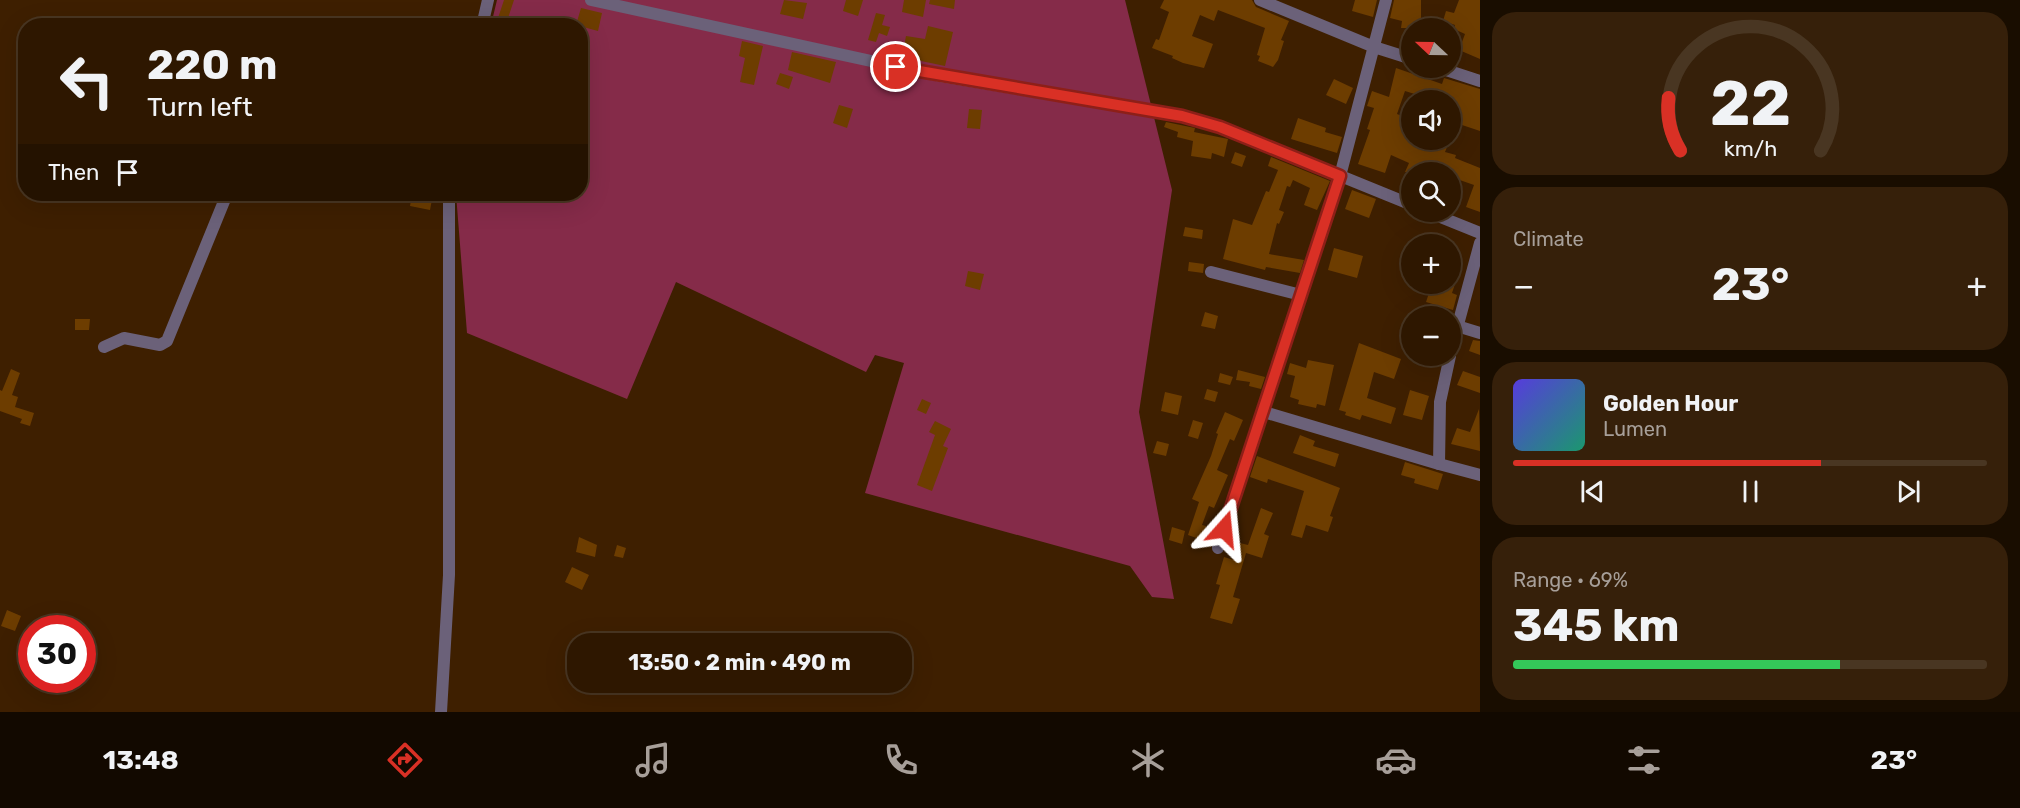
<!DOCTYPE html>
<meta charset="utf-8">
<style>
:root{--surface:#2e1700;--page:#36200a;--text:#f1f3f6;--muted:#a79f99;--line:#493622;--accent:#d93025}
body{margin:0;font-family:Rubik,sans-serif;background:var(--page);color:var(--text);height:100vh;display:flex;flex-direction:column;font-size:22px;white-space:nowrap}
*{box-sizing:border-box;margin:0}
p{font-size:20px;color:var(--muted)}
.icon{flex:none;width:33px;height:33px;fill:none;stroke:currentColor;stroke-width:2;stroke-linecap:round;stroke-linejoin:round}
.map{position:relative;flex:1;overflow:hidden}
.side{display:flex;flex-direction:column;gap:12px;padding:12px;background:#190d00;width:540px}
.side>*{flex:none}
.guide{position:absolute;left:18px;top:18px;width:570px;height:183px;border-radius:24px;box-shadow:0 6px 24px #0002,0 0 0 2px var(--line);background:#2e1700;color:var(--text);overflow:hidden}
.needle{width:39px;rotate:292deg}
.tools{position:absolute;left:1401px;top:18px;display:grid;gap:12px}
.tools a{display:grid;place-items:center;width:60px;height:60px;border-radius:50%;background:var(--surface);box-shadow:0 6px 24px #0002,0 0 0 2px var(--line);font-size:30px}
.speed{position:absolute;left:18px;top:615px;display:flex;gap:12px;font-size:30px;font-weight:700;text-align:center}
.speed>*{display:grid;place-content:center;width:78px;height:78px;border-radius:50%;background:var(--surface);box-shadow:0 6px 24px #0002,0 0 0 2px var(--line);line-height:1}
.speed .limit{border:9px solid #d22;background:#fff;color:#111}
.pin{position:absolute;display:grid;place-items:center;width:51px;height:51px;color:#fff;margin:-26px;border:3px solid #fff;border-radius:50%;box-shadow:0 2px 6px #0007}
.me{position:absolute;width:66px;margin:-33px;rotate:18deg;stroke-linejoin:round;filter:drop-shadow(0 0 4px #0008)}
.turn{display:flex;align-items:center;gap:21px;height:126px;padding:0 30px;font-size:27px}
.turn .icon{width:78px;height:78px;stroke-width:2.5}
.turn b{display:block;font-size:42px;line-height:51px}
.then{display:flex;align-items:center;height:57px;padding:0 30px;background:#0003;gap:12px;font-size:22px}
.big{font-size:45px;font-weight:700;line-height:1.1}
.side .tile{flex:1;display:flex;flex-direction:column;justify-content:center;gap:9px;min-width:0;padding:0 21px;border-radius:24px;background:var(--page)}
.side .dial{align-items:center;gap:0}
.dial svg{height:156px;overflow:visible;fill:none;stroke:var(--line);stroke-width:7;stroke-linecap:round;text-anchor:middle}
.dial text{fill:var(--text);stroke:none}
.song{display:flex;align-items:center;gap:18px}
.cover{width:72px;height:72px;border-radius:9px;background:linear-gradient(135deg,hsl(250 70% 55%),hsl(160 70% 35%))}
.played{height:6px;border-radius:3px;background:linear-gradient(90deg,var(--accent) 65%,var(--line) 65%)}
.keys{display:flex;justify-content:space-around;direction:ltr}
.heat{display:flex;justify-content:space-between;align-items:center;font-size:33px;direction:ltr}
.charge{height:9px;border-radius:4px;background:linear-gradient(90deg,#34c759 69%,var(--line) 0)}
.trip{position:absolute;left:567px;top:633px;width:345px;height:60px;border-radius:24px;background:var(--surface);box-shadow:0 6px 24px #0002,0 0 0 2px var(--line);font-weight:700;line-height:60px;text-align:center}
.menu{display:flex;height:96px;justify-content:space-around;align-items:center;background:#120900;color:var(--muted)}
.menu .icon{width:42px;height:42px}
.menu .current{color:var(--accent)}
.menu b{font-size:27px;color:var(--text)}
main{display:flex;flex:1;min-height:0}
.map>svg:first-child{display:block}
.green{fill:#852b49}
.building{fill:#6d3d00}
.lines{fill:none;stroke-linecap:round;stroke-linejoin:round}
.minor{stroke:#6b6179;stroke-width:12}
.tertiary{stroke:#6b6179;stroke-width:12}
.route-casing{stroke:#8d1f18;stroke-width:15}
.route{stroke:#d93025;stroke-width:10}
</style>
<main>
<div class="map">
<svg width="1480" height="712" viewBox="0 0 1480 712">
<rect width="100%" height="100%" fill="#3e1f00"/>
<path class="green" d="M 497,0 L 1125,0 L 1172,190 L 1139,412 L 1174,599 L 1152,597 L 1130,566 L 865,493 L 904,363 L 875,355 L 866,372 L 676,282 L 627,399 L 467,333 L 456,194 L 580,194 L 580,26 L 491,25 Z"/>
<path class="building" d="M 504,0 L 514,0 L 506,24 L 497,21 Z
M 784,0 L 807,3 L 803,19 L 780,14 Z
M 846,0 L 863,0 L 858,16 L 843,11 Z
M 904,0 L 926,0 L 923,17 L 902,12 Z
M 930,0 L 955,0 L 954,9 L 929,4 Z
M 1164,0 L 1252,0 L 1256,7 L 1289,21 L 1281,40 L 1284,41 L 1278,60 L 1273,67 L 1258,61 L 1260,56 L 1257,55 L 1265,28 L 1218,10 L 1214,21 L 1200,15 L 1192,36 L 1213,44 L 1204,68 L 1183,63 L 1172,58 L 1173,56 L 1152,48 L 1156,39 L 1159,40 L 1169,12 L 1160,8 Z
M 1355,0 L 1377,0 L 1373,17 L 1352,11 Z
M 1394,0 L 1421,0 L 1421,28 L 1401,28 L 1402,21 L 1390,18 Z
M 1459,0 L 1480,0 L 1480,59 L 1459,50 L 1465,34 L 1454,29 L 1455,25 L 1443,21 L 1446,11 L 1454,13 Z
M 581,8 L 602,13 L 598,31 L 576,25 Z
M 876,13 L 885,15 L 882,25 L 890,27 L 887,36 L 879,33 L 876,42 L 868,40 Z
M 928,26 L 953,32 L 945,66 L 902,57 L 906,36 L 925,39 Z
M 742,41 L 763,46 L 754,85 L 740,82 L 745,58 L 739,56 Z
M 792,52 L 836,62 L 830,83 L 788,70 Z
M 1396,68 L 1442,84 L 1444,78 L 1480,89 L 1480,131 L 1450,121 L 1450,100 L 1434,100 L 1405,91 L 1397,114 L 1412,120 L 1412,140 L 1450,140 L 1445,152 L 1456,155 L 1455,158 L 1480,168 L 1480,212 L 1466,207 L 1474,185 L 1454,178 L 1456,172 L 1405,172 L 1409,163 L 1391,155 L 1385,173 L 1358,164 L 1370,130 L 1367,129 L 1374,108 L 1367,106 L 1372,91 L 1389,97 Z
M 780,73 L 793,77 L 789,89 L 776,84 Z
M 1334,79 L 1353,88 L 1346,104 L 1326,95 Z
M 839,105 L 853,109 L 847,128 L 833,123 Z
M 969,109 L 982,110 L 980,129 L 967,128 Z
M 1298,118 L 1326,128 L 1325,132 L 1342,137 L 1337,153 L 1291,139 Z
M 1166,122 L 1195,128 L 1194,132 L 1228,139 L 1224,157 L 1212,153 L 1211,159 L 1191,156 L 1193,141 L 1177,137 L 1178,132 L 1164,127 Z
M 1235,152 L 1246,156 L 1242,167 L 1231,163 Z
M 1271,157 L 1330,181 L 1317,210 L 1304,205 L 1310,188 L 1293,180 L 1290,187 L 1287,186 L 1279,210 L 1284,212 L 1279,224 L 1277,223 L 1269,254 L 1304,260 L 1300,273 L 1266,267 L 1265,270 L 1223,259 L 1233,219 L 1252,225 L 1266,191 L 1269,192 L 1278,170 L 1268,166 Z
M 1352,190 L 1376,199 L 1369,218 L 1345,209 Z
M 412,194 L 433,194 L 430,210 L 410,206 Z
M 1185,227 L 1203,230 L 1202,239 L 1183,236 Z
M 1334,248 L 1363,256 L 1357,278 L 1328,270 Z
M 1189,262 L 1204,264 L 1203,273 L 1188,271 Z
M 968,271 L 984,274 L 980,290 L 965,286 Z
M 1432,284 L 1455,284 L 1452,293 L 1457,295 L 1453,310 L 1426,302 Z
M 1205,312 L 1218,316 L 1215,329 L 1201,326 Z
M 75,319 L 90,319 L 89,330 L 75,330 Z
M 1473,340 L 1480,341 L 1480,355 L 1469,351 Z
M 1359,343 L 1401,359 L 1394,379 L 1374,372 L 1367,398 L 1396,408 L 1391,424 L 1362,415 L 1360,420 L 1345,415 L 1346,412 L 1339,410 Z
M 1308,360 L 1334,365 L 1325,406 L 1317,404 L 1316,408 L 1298,404 L 1299,400 L 1290,397 L 1295,376 L 1287,374 L 1290,363 L 1306,368 Z
M 11,369 L 20,373 L 12,395 L 18,397 L 15,407 L 34,413 L 30,426 L 20,423 L 22,419 L 0,411 L 0,390 L 2,391 Z
M 1238,370 L 1265,377 L 1261,389 L 1249,386 L 1250,382 L 1236,380 Z
M 1463,371 L 1480,377 L 1480,393 L 1457,385 Z
M 1220,373 L 1233,377 L 1230,385 L 1218,382 Z
M 1207,389 L 1218,392 L 1215,402 L 1204,399 Z
M 1410,390 L 1429,396 L 1422,420 L 1403,415 Z
M 1165,392 L 1182,396 L 1178,415 L 1161,411 Z
M 922,399 L 931,403 L 926,414 L 917,410 Z
M 1479,409 L 1480,451 L 1451,444 L 1457,428 L 1470,432 Z
M 1225,412 L 1243,420 L 1234,441 L 1230,439 L 1217,470 L 1228,475 L 1214,508 L 1209,506 L 1202,525 L 1206,526 L 1202,540 L 1188,535 L 1199,502 L 1192,499 L 1211,456 L 1218,434 L 1216,433 Z
M 1193,420 L 1203,423 L 1198,439 L 1188,436 Z
M 935,421 L 951,429 L 943,446 L 948,448 L 932,491 L 917,485 L 935,435 L 929,432 Z
M 1300,435 L 1315,441 L 1313,446 L 1339,454 L 1335,467 L 1293,453 Z
M 1157,441 L 1169,444 L 1166,456 L 1153,453 Z
M 1257,456 L 1340,488 L 1330,516 L 1333,517 L 1328,532 L 1306,525 L 1302,538 L 1291,535 L 1304,491 L 1268,479 L 1267,483 L 1250,477 Z
M 1405,462 L 1443,474 L 1438,490 L 1414,483 L 1415,479 L 1401,475 Z
M 1261,508 L 1273,513 L 1264,534 L 1269,536 L 1262,558 L 1246,553 L 1233,597 L 1240,599 L 1232,624 L 1210,618 L 1220,585 L 1216,584 L 1224,557 L 1234,560 L 1240,543 L 1248,545 Z
M 1172,527 L 1185,531 L 1182,544 L 1169,540 Z
M 579,537 L 597,545 L 595,557 L 576,552 Z
M 617,545 L 626,548 L 623,558 L 614,556 Z
M 572,567 L 589,575 L 582,590 L 565,582 Z
M 7,610 L 21,616 L 15,631 L 1,626 Z"/>
<g class="lines">
<path class="minor" d="M 591,0 L 940,76 L 1182,116 L 1220,127 L 1412,205
M 1260,0 L 1374,47 L 1412,59
M 482,26 L 488,0
M 1440,68 L 1480,81
M 1428,212 L 1480,233
M 1211,272 L 1301,295
M 1457,326 L 1480,333
M 104,347 L 124,338 L 160,345 L 167,341 L 227,194
M 1264,412 L 1439,464
M 1218,548 L 1340,176 L 1386,0
M 441,712 L 449,575 L 449,194"/>
<path class="tertiary" d="M 1450,354 L 1480,243
M 1450,356 L 1440,402 L 1439,464 L 1480,475"/>
</g>
<g class="lines">
<g class="route-casing">
<path id="route" d="M 896,67 L 1182,116 L 1220,127 L 1340,176 L 1224,529"/>
</g>
<use href="#route" class="route"/>
</g>
</svg>
<div class="tools">
<a><svg class="needle" viewBox="-14 -14 28 28"><path d="M0-13l5 13h-10z" fill="#e53935"/><path d="M0 13l5-13h-10z" fill="#a79f99"/></svg></a>
<a><svg class="icon" aria-label="sound" viewBox="0 0 24 24"><path d="M4 9h4l5-4v14l-5-4H4zM17 9q2 3 0 6"/></svg></a>
<a><svg class="icon" aria-label="search" viewBox="0 0 24 24"><circle cx="10" cy="10" r="6"/><path d="M15 15l6 6"/></svg></a>
<a>+</a>
<a>−</a>
</div>
<div class="speed"><div class="limit">30</div></div>
<div class="pin" style="left:896px;top:67px;background:#d93025"><svg class="icon" aria-label="arrive" viewBox="0 0 24 24"><path d="M6 21V4h12l-3 4 3 4H6"/></svg></div>
<svg class="me" style="left:1224px;top:529px" viewBox="-20 -20 40 40"><path d="M0-17L14 15 0 8-14 15z" fill="#d93025" stroke="#fff" stroke-width="4"/></svg>
<div class="trip">13:50 · 2 min · 490 m</div>
<div class="guide">
<div class="turn"><svg class="icon" aria-label="left" viewBox="0 0 24 24"><path d="M17 20v-9H6M10 6l-5 5 5 5"/></svg><div><b>220 m</b>Turn left</div></div>
<div class="then">Then<svg class="icon" aria-label="arrive" viewBox="0 0 24 24"><path d="M6 21V4h12l-3 4 3 4H6"/></svg></div>
</div>
</div>
<section class="side">
<div class="tile dial"><svg viewBox="0 0 100 80">
<path d="M14 69A42 42 0 1 1 86 69"/>
<path d="M14 69A42 42 0 0 1 8 42" stroke="#d93025"/>
<text x="50" y="56" font-size="32" font-weight="700">22</text>
<text x="50" y="72" font-size="11">km/h</text>
</svg></div>
<div class="tile"><p>Climate</p>
<div class="heat"><a>−</a><b class="big">23°</b><a>+</a></div>
</div>
<div class="tile">
<div class="song"><i class="cover"></i><div><b>Golden Hour</b><p>Lumen</p></div></div>
<div class="played"></div>
<div class="keys"><svg class="icon" aria-label="previous" viewBox="0 0 24 24"><path d="M18 5L8 12l10 7zM5 5v14"/></svg><svg class="icon" aria-label="pause" viewBox="0 0 24 24"><path d="M8 5v14M16 5v14"/></svg><svg class="icon" aria-label="next" viewBox="0 0 24 24"><path d="M6 5l10 7-10 7zM19 5v14"/></svg></div>
</div>
<div class="tile"><p>Range · 69%</p><b class="big">345 km</b><div class="charge"></div></div>
</section>
</main>
<nav class="menu">
<b>13:48</b>
<svg class="icon current" aria-label="directions" viewBox="0 0 24 24"><path d="M12 3l9 9-9 9-9-9zM9 14v-3h6M13 9l2 2-2 2"/></svg>
<svg class="icon" aria-label="music" viewBox="0 0 24 24"><path d="M9 18V5l10-2v13"/><circle cx="6" cy="18" r="3"/><circle cx="16" cy="16" r="3"/></svg>
<svg class="icon" aria-label="phone" viewBox="0 0 24 24"><path d="M5 4h4l2 5-3 2q2 4 5 5l2-3 5 2v4C11 20 4 13 5 4z"/></svg>
<svg class="icon" aria-label="climate" viewBox="0 0 24 24"><path d="M12 3v18M4 7l16 10M4 17L20 7"/></svg>
<svg class="icon" aria-label="car" viewBox="0 0 24 24"><path d="M5 17H2v-5l4-1 3-4h7l3 4 3 1v5h-3M9 17h6M6 11h13"/><circle cx="7" cy="17" r="2"/><circle cx="17" cy="17" r="2"/></svg>
<svg class="icon" aria-label="filters" viewBox="0 0 24 24"><path d="M4 7h16M4 17h16"/><circle cx="9" cy="7" r="2"/><circle cx="15" cy="17" r="2"/></svg>
<b>23°</b>
</nav>
